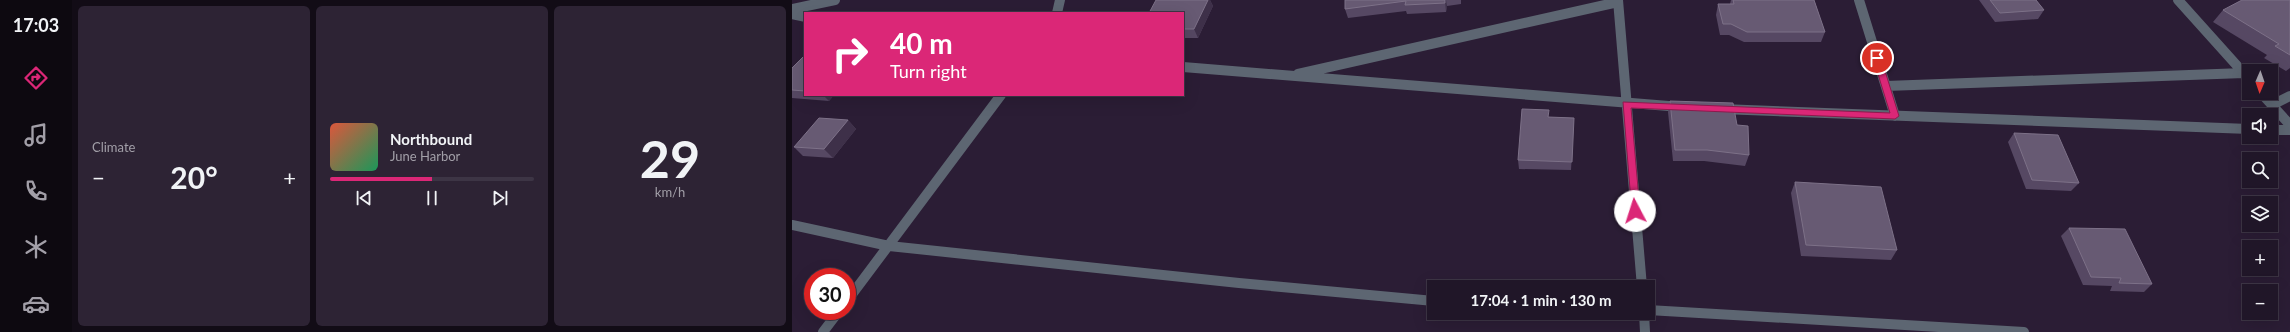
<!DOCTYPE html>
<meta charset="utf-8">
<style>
:root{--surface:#201628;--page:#2d2334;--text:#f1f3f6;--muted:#a29fa8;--line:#3d3545;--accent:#db2777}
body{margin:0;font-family:Lato,sans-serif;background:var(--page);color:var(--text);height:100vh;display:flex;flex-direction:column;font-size:15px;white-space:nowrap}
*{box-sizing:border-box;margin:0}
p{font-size:13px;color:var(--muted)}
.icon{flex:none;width:22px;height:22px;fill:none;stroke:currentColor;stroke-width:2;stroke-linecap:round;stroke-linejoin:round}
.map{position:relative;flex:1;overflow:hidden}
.details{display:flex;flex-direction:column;gap:6px;padding:6px;background:#120c16;width:720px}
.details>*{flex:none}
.banner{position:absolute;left:12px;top:12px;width:380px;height:84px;border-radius:0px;box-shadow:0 4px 16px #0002,0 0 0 1px var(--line);background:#db2777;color:#fff;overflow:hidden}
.needle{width:26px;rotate:182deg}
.controls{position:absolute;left:1450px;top:64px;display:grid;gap:8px}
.controls a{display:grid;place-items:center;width:36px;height:36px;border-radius:0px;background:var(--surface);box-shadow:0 4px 16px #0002,0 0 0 1px var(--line);font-size:20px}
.speed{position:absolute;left:12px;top:268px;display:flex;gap:8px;font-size:20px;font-weight:700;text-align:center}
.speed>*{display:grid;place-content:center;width:52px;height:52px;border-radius:50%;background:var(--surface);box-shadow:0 4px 16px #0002,0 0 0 1px var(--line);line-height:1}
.speed .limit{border:6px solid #d22;background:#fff;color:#111}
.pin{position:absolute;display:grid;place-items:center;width:34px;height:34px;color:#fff;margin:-17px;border:2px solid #fff;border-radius:50%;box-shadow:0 1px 4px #0007}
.me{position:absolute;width:44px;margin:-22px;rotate:355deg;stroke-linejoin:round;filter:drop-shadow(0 0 3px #0008)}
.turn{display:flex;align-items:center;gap:14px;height:84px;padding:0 20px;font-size:18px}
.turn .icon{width:52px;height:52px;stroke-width:2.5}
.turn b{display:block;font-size:28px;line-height:34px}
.big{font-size:30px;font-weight:700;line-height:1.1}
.details .card{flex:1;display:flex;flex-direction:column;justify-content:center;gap:6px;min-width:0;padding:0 14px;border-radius:6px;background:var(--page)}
.details .dial{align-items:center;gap:0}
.dial b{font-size:52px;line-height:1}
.song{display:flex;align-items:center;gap:12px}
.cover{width:48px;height:48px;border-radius:6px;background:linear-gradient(135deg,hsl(10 70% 55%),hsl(150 70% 35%))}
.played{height:4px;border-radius:2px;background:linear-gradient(90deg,var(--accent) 50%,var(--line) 50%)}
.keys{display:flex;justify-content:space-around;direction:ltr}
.heat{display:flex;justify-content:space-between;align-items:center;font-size:22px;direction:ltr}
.details .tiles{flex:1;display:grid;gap:6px;grid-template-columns:repeat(3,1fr)}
.trip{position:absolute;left:635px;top:280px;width:228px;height:40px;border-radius:0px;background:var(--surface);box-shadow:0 4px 16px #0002,0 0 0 1px var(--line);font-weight:700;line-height:40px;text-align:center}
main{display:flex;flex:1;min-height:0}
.menu{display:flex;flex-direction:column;width:72px;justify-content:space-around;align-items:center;background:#0d0910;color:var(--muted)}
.menu .icon{width:28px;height:28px}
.menu .current{color:var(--accent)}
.menu b{font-size:18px;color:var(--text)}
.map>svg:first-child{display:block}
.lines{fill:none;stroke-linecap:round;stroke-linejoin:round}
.street{stroke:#5d6672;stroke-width:10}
.wall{fill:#564863}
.shaded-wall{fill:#3e3049}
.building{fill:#675a73;stroke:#7d7188}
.route{fill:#db2777;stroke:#8e194d}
</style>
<main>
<nav class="menu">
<b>17:03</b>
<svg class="icon current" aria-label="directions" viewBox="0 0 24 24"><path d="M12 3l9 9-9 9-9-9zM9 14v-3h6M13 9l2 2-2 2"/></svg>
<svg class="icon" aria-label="music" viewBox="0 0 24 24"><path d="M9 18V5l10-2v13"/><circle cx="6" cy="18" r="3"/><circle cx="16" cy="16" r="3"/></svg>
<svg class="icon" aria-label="phone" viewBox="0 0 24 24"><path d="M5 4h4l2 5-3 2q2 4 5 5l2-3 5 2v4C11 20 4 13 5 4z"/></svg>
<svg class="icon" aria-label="climate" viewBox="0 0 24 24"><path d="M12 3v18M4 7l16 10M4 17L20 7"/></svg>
<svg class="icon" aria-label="car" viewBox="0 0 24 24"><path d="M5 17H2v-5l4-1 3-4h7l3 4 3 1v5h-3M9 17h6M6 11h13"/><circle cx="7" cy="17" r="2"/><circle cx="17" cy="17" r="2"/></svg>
</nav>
<section class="details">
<div class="tiles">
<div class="card"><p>Climate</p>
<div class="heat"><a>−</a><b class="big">20°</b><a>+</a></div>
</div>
<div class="card">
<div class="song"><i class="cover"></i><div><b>Northbound</b><p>June Harbor</p></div></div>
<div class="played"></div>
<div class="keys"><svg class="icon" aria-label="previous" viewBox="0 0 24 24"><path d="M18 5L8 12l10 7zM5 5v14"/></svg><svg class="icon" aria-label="pause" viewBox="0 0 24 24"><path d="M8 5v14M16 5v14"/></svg><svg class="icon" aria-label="next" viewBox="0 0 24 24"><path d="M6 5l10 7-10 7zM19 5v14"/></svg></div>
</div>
<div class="card dial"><b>29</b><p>km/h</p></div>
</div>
</section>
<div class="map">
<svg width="1498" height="332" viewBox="0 0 1498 332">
<rect width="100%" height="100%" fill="#2b1d35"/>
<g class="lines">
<path class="street" d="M 826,0 L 850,287
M 1067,0 L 1103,116
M 1386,0 L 1457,79
M 0,9 L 43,0
M 265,13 L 268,0
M 0,14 L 13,17
M 391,67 L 889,107
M 506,74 L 826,2
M 1094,86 L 1452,73
M 1469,93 L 1498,125
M 1480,105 L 1498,96
M 929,109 L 1457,129
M 1479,130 L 1498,130
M 0,225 L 97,246 L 447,283 L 642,301
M 55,301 L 209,95
M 856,310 L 1232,332
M 766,313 L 777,313
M 852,313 L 853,332
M 31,332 L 47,311"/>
</g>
<path class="wall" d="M 364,0 L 418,0 L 421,6 L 406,38 L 391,38 L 391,13 Z
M 553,0 L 669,0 L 669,4 L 655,6 L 654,12 L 615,14 L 614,11 L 556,18 L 553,9 Z
M 939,0 L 1022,0 L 1033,32 L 1029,42 L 952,42 L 937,35 L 928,35 L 924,15 L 926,4 L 938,4 Z
M 1187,0 L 1244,0 L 1252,10 L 1246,19 L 1203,22 Z
M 1498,0 L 1498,68 L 1494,71 L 1472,58 L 1475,55 L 1421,22 L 1431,10 Z
M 13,55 L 13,95 L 42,95 L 37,101 L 0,98 L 0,68 Z
M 878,101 L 945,125 L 957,155 L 953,166 L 912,161 L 881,161 L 876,112 Z
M 756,117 L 782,118 L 779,170 L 727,169 L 726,160 Z
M 56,120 L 64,129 L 41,158 L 11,156 L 2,147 Z
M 1222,133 L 1287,183 L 1279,191 L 1234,189 L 1216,142 Z
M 1003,182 L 1105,250 L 1099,260 L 1009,256 L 999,193 Z
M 1277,228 L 1360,284 L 1352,292 L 1318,291 L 1320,286 L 1291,285 L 1269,236 Z"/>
<path class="shaded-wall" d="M 416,0 L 418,0 L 421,6 L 406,38 L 402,29 Z
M 653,0 L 654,0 L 655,6 L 654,12 Z
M 31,95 L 42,95 L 37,101 Z
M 56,120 L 64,129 L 41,158 L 32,149 Z"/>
<path class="building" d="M 364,0 L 416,0 L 402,29 L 391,29 L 391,13 L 357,13 Z
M 553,0 L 653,0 L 653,3 L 613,5 L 614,1 L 553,9 Z
M 941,0 L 1022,0 L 1033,32 L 955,32 L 939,24 L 931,24 L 926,4 L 942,4 Z
M 1198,0 L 1244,0 L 1252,10 L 1208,13 Z
M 1450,0 L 1498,0 L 1498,55 L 1483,46 L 1487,44 L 1431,10 Z
M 13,55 L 13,91 L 0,90 L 0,68 Z
M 878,101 L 941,103 L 945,125 L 956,126 L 957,155 L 915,150 L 883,150 Z
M 730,109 L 757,110 L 756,117 L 782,118 L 780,162 L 726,160 Z
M 27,118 L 56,120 L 32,149 L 2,147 Z
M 1222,133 L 1266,135 L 1287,183 L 1240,180 Z
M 1003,182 L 1089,187 L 1105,250 L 1014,245 Z
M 1277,228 L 1333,229 L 1360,284 L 1327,283 L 1329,278 L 1299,277 Z"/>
<path class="route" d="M 1085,55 L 1089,58 L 1107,116 L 1103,119 L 839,108 L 848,211 L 847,214 L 840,214 L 831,102 L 1098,113 L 1081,58 Z"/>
</svg>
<div class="controls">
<a><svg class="needle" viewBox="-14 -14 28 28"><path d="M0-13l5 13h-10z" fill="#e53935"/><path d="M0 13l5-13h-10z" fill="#a29fa8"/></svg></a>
<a><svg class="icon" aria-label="sound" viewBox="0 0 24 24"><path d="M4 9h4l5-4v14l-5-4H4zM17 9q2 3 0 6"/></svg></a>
<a><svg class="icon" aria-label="search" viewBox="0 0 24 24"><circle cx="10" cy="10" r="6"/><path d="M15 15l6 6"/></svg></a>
<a><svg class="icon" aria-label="layers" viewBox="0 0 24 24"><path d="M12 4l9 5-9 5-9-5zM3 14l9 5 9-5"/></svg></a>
<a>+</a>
<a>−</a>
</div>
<div class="speed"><div class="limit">30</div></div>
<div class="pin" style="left:1085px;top:58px;background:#d93025"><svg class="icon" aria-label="arrive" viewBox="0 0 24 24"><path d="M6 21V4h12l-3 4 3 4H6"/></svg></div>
<svg class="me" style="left:843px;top:211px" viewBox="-20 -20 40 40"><circle r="19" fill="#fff"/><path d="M0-13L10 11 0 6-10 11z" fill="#db2777"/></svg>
<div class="trip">17:04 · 1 min · 130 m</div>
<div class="banner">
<div class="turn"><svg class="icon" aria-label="right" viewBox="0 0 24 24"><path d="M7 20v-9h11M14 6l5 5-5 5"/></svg><div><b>40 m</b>Turn right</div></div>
</div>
</div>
</main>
